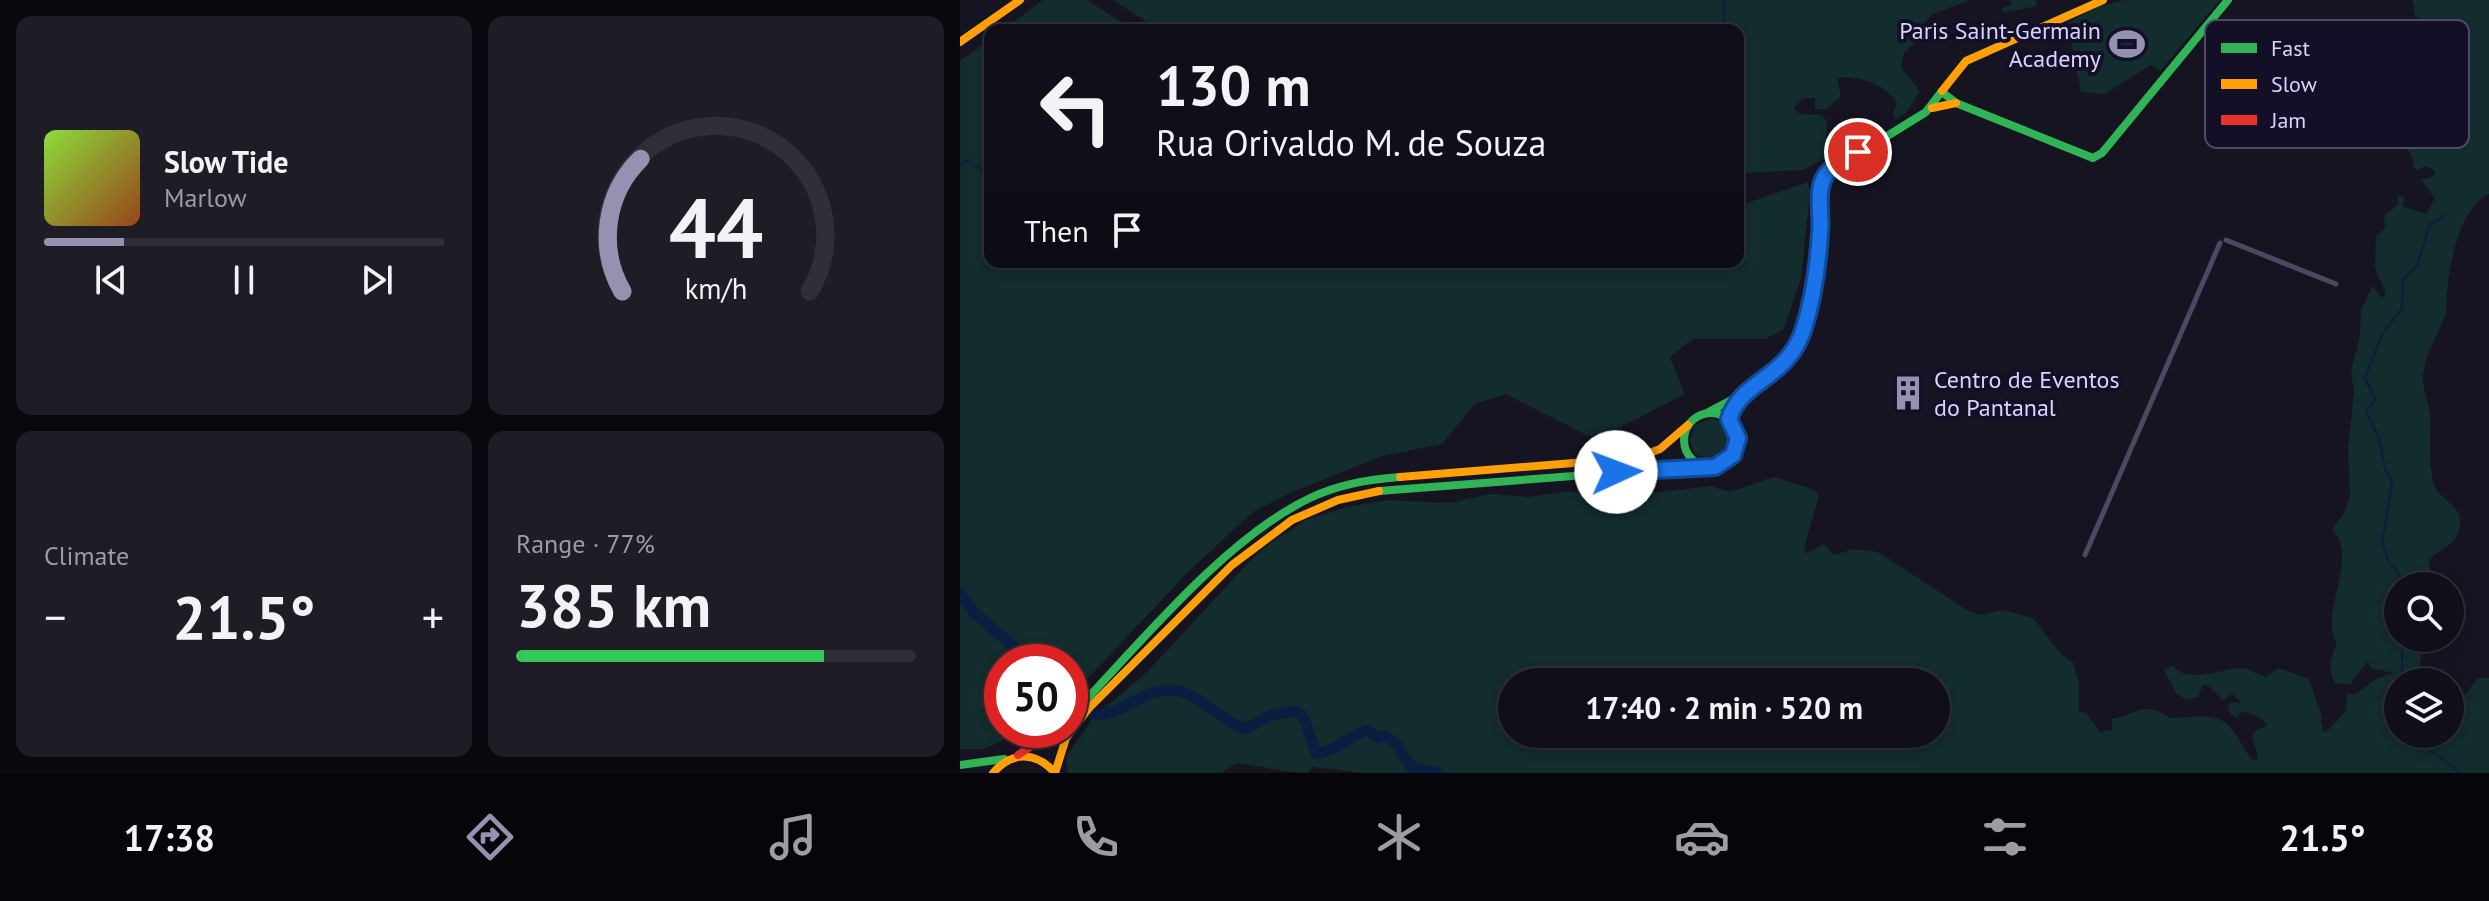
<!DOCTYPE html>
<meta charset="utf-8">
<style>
:root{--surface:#100f19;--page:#1e1d26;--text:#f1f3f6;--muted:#9c9ca2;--line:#302f38;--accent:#9591b1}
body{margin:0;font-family:"PT Sans",sans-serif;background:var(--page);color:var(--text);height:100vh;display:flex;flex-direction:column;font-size:30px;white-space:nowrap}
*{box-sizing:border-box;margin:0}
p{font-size:26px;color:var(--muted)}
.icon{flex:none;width:44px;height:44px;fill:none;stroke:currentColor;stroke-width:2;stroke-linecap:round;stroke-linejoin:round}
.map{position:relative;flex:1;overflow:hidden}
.side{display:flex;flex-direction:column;gap:16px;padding:16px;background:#09080e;width:960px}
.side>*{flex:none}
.hud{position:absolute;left:24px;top:24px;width:760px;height:244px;border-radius:16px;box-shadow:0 4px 12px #0003,0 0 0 2px var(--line);background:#100f19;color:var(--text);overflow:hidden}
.tools{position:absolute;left:1424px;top:572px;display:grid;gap:16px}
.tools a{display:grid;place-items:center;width:80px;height:80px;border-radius:50%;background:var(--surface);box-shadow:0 4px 12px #0003,0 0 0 2px var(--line);font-size:40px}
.speed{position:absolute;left:24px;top:644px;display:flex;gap:16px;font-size:40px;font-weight:700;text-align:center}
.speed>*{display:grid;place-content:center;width:104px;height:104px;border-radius:50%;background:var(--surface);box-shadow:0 4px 12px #0003,0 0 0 2px var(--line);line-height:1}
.speed .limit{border:12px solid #d22;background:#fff;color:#111}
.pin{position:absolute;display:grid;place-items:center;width:68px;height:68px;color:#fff;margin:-34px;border:4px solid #fff;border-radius:50%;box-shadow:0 2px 8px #0007}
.me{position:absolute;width:88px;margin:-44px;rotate:88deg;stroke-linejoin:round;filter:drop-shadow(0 0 6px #0008)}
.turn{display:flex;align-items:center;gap:28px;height:168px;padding:0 40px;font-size:36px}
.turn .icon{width:104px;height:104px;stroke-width:2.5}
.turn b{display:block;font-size:56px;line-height:68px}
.then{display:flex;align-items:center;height:76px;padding:0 40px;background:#0003;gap:16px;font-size:30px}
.big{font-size:60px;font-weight:800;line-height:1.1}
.side .card{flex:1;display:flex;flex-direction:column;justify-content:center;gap:12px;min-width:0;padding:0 28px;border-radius:16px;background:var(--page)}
.side .dial{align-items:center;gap:0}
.dial svg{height:208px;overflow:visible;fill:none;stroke:var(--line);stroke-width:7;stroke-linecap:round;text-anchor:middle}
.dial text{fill:var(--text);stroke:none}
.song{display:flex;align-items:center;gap:24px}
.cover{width:96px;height:96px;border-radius:12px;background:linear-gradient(135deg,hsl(90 70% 55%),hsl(20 70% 35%))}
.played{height:8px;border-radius:4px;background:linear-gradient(90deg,var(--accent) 20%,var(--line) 20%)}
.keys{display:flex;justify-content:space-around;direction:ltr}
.heat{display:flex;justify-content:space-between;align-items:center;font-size:44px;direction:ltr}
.charge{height:12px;border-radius:6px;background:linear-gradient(90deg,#34c759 77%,var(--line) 0)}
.side .tiles{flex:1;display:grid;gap:16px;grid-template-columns:repeat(2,1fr)}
.trip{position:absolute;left:538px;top:668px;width:452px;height:80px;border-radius:40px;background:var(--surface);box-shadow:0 4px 12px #0003,0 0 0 2px var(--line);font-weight:800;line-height:80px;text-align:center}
.tab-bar{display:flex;height:128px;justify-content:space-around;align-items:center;background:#06060a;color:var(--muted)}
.tab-bar .icon{width:56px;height:56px}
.tab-bar .current{color:var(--accent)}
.tab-bar b{font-size:36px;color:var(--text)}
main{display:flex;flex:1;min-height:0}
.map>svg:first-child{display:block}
.green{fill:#132c2d;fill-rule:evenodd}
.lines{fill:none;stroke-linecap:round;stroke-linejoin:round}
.stream{stroke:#0b1e41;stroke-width:2}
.river{stroke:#0b1e41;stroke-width:11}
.street{stroke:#4a4962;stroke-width:5}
.fast{stroke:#30b455;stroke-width:8}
.slow{stroke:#ff9f0a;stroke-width:8}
.jam{stroke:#e5322d;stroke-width:8}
.route-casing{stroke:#114b97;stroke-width:20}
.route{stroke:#1a73e8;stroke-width:14}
.labels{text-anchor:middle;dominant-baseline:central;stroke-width:8;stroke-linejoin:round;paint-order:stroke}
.poi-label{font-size:24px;fill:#d9d4ff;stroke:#130f26;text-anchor:end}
.key{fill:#130f26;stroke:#4e4a67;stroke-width:2}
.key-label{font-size:22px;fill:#d9d4ff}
</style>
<main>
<section class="side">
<div class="tiles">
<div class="card">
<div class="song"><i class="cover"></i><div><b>Slow Tide</b><p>Marlow</p></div></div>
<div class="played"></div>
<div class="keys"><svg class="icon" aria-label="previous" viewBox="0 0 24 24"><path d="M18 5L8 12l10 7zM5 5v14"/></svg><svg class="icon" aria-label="pause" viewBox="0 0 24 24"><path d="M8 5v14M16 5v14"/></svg><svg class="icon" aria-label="next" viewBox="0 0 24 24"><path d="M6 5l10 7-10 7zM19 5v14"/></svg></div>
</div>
<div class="card dial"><svg viewBox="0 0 100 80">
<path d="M14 69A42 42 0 1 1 86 69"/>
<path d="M14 69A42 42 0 0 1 21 18" stroke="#9591b1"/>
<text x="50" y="56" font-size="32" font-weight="700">44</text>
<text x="50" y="72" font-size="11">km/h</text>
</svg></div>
<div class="card"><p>Climate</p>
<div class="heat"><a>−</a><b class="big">21.5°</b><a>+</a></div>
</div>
<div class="card"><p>Range · 77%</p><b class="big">385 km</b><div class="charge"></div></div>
</div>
</section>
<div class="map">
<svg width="1529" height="773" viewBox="0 0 1529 773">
<rect width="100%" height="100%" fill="#161421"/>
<path class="green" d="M 83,0 L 127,0 L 174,30 L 42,30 Z
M 153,0 L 1010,0 L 973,14 L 963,24 L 954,44 L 944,53 L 941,67 L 960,91 L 947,112 L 936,119 L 933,114 L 937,103 C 927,85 896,74 877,78 L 881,96 L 867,109 L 855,109 L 855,98 L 843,98 L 833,108 L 840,114 L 861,115 L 867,121 L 865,158 L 843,170 L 785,173 L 781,150 L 778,149 L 778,30 L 199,30 Z
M 1050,0 L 1077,0 L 1076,6 L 1043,13 L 1042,8 L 1051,5 Z
M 1165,0 L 1260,0 L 1200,71 L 1191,65 L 1145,94 L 1121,92 L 1107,23 L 1137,7 Z
M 1453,0 L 1529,0 L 1529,194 C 1500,208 1490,261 1487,291 C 1486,299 1488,307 1485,315 C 1478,337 1464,354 1463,378 C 1463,390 1469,402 1470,414 C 1471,436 1468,458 1473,481 C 1476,498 1499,503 1500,519 C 1503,542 1481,548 1469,560 L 1471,586 L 1438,586 L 1438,638 L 1468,638 L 1460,661 L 1463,680 L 1486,682 L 1438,682 L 1438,734 L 1490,734 L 1490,684 L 1505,695 L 1518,678 L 1529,678 L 1529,773 L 402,773 L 353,767 L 347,773 C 321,773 301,765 276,763 L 262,773 L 108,773 L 106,757 L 132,719 L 188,671 L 289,562 L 309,544 L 346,520 L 386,507 L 427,500 L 490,503 L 530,494 L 568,497 L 609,491 L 632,496 L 645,492 L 666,496 L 751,486 L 770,492 L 814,477 L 853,489 L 859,495 L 844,549 L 847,553 L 864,544 L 874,555 L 893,549 L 918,552 L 1007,610 L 1020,615 L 1042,610 L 1073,618 L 1100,653 L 1113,663 L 1119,682 L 1119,711 L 1126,713 L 1140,732 L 1152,730 L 1152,719 C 1182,713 1181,700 1210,718 C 1264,715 1263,711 1291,759 L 1296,760 L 1298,757 L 1292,737 L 1294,732 L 1307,725 C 1303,718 1290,713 1283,711 L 1276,717 L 1270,714 L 1268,706 L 1271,702 L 1282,704 L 1272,693 L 1264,701 L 1248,685 L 1243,685 L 1238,697 L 1226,700 L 1216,693 L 1204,670 L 1213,666 C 1230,685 1262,668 1282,668 C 1288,668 1299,675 1306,677 L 1318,668 L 1349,679 L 1361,714 L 1363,732 L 1367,731 L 1386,711 L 1387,693 L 1396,694 L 1416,679 L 1434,673 L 1411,668 L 1408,661 L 1390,684 L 1375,683 C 1368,673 1370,654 1377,645 C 1361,614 1388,577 1381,546 C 1380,539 1376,535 1372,529 L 1385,512 L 1390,496 L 1388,450 L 1394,392 L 1391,371 L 1400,336 L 1401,311 L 1412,286 L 1422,298 L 1426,294 L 1415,268 L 1416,236 L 1425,228 L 1424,216 L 1438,204 L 1438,195 L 1444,197 L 1442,206 L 1466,214 L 1475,198 L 1461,180 L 1474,176 L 1475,171 L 1466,166 L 1456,171 C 1452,164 1454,159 1450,153 C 1446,145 1438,141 1434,132 C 1424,104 1462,95 1457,63 L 1468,56 L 1472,40 L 1467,23 L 1455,16 ZM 552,682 L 976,682 L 976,734 L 552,734 Z
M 30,39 L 30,262 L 778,262 L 778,206 L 848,182 L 850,192 L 841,278 L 824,329 L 806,339 L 733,339 L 710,357 L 725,394 L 657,429 L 628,436 L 546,394 L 515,404 L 482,444 L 422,456 L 330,493 L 293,512 L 231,569 L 110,697 L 110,662 L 42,662 L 42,730 L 70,730 L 23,749 L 0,749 L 0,61 Z
M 751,418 L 765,424 L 772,440 L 765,455 L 752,461 L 735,454 L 730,440 L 735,425 Z"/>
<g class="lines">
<path class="stream" d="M 763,30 L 764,0
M 0,163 L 9,160
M 18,166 L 30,177
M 1447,586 L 1428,560 L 1422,544 L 1432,482 L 1425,469 L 1419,437 L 1406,412 L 1415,399 L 1405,378 L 1423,332 L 1442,309 L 1443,280 L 1457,265 L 1470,224 L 1487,215
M 1442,638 L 1442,669 L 1447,682
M 1464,734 L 1464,746 L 1501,773"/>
<path class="river" d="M 0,593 L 14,613 L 72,662
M 110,699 C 116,703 124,711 131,713 C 155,721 182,690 208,690 C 240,691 256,719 285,729 L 311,715 L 337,711 L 344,718 L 356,753 C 374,753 390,735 408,730 L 418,738 L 425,736 L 436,744 L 452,768 L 478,773"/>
<path class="street" d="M 1266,240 L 1376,284
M 1125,555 L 1260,243"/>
<path class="fast" d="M 982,92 L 996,103 L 1133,158 L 1142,153 L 1268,0
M724 440a27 27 0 1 1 54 0a27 27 0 1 1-54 0Z
M 747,413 C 775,397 814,382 833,354 C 857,318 860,220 866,174 L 966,112 L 982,91
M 769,419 L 784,394
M 419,491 L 744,466
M 110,717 C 177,647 264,539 350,498 C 377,485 411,479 440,477
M 0,765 L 44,759"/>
<path class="slow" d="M 0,42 L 60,0
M 982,91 L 1006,61 L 1143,0
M 972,108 L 996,103
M 440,477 L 676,458 L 700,449 L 728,425
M 33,773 C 52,751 76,751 95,773
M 95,773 L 106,738 L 129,708 L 272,565 L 332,520 L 378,500 L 419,491"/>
<path class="jam" d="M 58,755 L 96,730"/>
</g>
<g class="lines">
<g class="route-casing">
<path id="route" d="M 656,472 L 755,467 L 773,455 L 778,438 L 769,419 C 782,379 826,380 843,331 C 853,301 858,265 860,233 C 862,217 856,192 864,178 C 870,166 887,158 898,152"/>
</g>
<use href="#route" class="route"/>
</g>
<defs>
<g id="stadium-bare" transform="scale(2.76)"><path d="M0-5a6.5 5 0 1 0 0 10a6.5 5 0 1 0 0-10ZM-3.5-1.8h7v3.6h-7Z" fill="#9591b1" stroke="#130f26" stroke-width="2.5" paint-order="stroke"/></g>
<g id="building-bare" transform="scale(2.76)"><path d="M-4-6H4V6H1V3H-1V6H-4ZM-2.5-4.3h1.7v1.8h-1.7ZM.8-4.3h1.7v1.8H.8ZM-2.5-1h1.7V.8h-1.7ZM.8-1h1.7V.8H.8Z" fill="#9591b1" stroke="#130f26" stroke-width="2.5" paint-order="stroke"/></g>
</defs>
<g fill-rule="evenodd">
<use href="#stadium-bare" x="1167" y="44"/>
<use href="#building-bare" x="948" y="393"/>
</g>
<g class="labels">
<g class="poi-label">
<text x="1141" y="30">Paris Saint-Germain<tspan x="1141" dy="28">Academy</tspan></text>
<text x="974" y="379" text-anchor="start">Centro de Eventos<tspan x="974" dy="28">do Pantanal</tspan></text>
</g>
</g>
<rect x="1245" y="20" width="264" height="128" rx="12" class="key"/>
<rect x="1261" y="43" width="36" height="10" fill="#30b455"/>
<rect x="1261" y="79" width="36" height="10" fill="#ff9f0a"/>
<rect x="1261" y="115" width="36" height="10" fill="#e5322d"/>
<g class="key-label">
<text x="1311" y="56">Fast</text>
<text x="1311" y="92">Slow</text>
<text x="1311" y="128">Jam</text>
</g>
</svg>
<div class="tools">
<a><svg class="icon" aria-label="search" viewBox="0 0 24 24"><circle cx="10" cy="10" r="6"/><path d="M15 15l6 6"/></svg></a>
<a><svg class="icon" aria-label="layers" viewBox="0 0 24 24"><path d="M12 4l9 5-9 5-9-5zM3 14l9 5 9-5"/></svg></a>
</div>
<div class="speed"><div class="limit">50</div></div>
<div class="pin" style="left:898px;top:152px;background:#d93025"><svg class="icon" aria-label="arrive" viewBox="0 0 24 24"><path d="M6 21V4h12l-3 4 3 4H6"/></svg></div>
<svg class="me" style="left:656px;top:472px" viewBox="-20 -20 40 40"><circle r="19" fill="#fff"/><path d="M0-13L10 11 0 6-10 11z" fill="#1a73e8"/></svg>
<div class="trip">17:40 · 2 min · 520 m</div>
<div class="hud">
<div class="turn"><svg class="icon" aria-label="left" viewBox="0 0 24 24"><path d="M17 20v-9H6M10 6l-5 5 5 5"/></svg><div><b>130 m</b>Rua Orivaldo M. de Souza</div></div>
<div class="then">Then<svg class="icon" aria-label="arrive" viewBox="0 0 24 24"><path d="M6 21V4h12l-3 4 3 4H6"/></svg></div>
</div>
</div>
</main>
<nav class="tab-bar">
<b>17:38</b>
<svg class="icon current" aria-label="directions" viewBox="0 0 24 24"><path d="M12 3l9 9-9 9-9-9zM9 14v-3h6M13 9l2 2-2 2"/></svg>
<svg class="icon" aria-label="music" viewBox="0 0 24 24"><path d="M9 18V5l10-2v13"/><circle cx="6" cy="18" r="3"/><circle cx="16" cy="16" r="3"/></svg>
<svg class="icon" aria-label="phone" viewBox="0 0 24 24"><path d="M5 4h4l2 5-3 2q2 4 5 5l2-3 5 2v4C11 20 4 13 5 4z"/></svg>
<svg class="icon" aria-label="climate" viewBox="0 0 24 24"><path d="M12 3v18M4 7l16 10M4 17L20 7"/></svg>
<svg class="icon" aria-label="car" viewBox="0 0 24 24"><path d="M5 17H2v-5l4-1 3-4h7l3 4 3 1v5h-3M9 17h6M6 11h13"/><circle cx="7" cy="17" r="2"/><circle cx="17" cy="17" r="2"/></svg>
<svg class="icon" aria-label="filters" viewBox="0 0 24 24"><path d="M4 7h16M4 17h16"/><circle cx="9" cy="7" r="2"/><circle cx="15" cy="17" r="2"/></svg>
<b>21.5°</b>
</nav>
